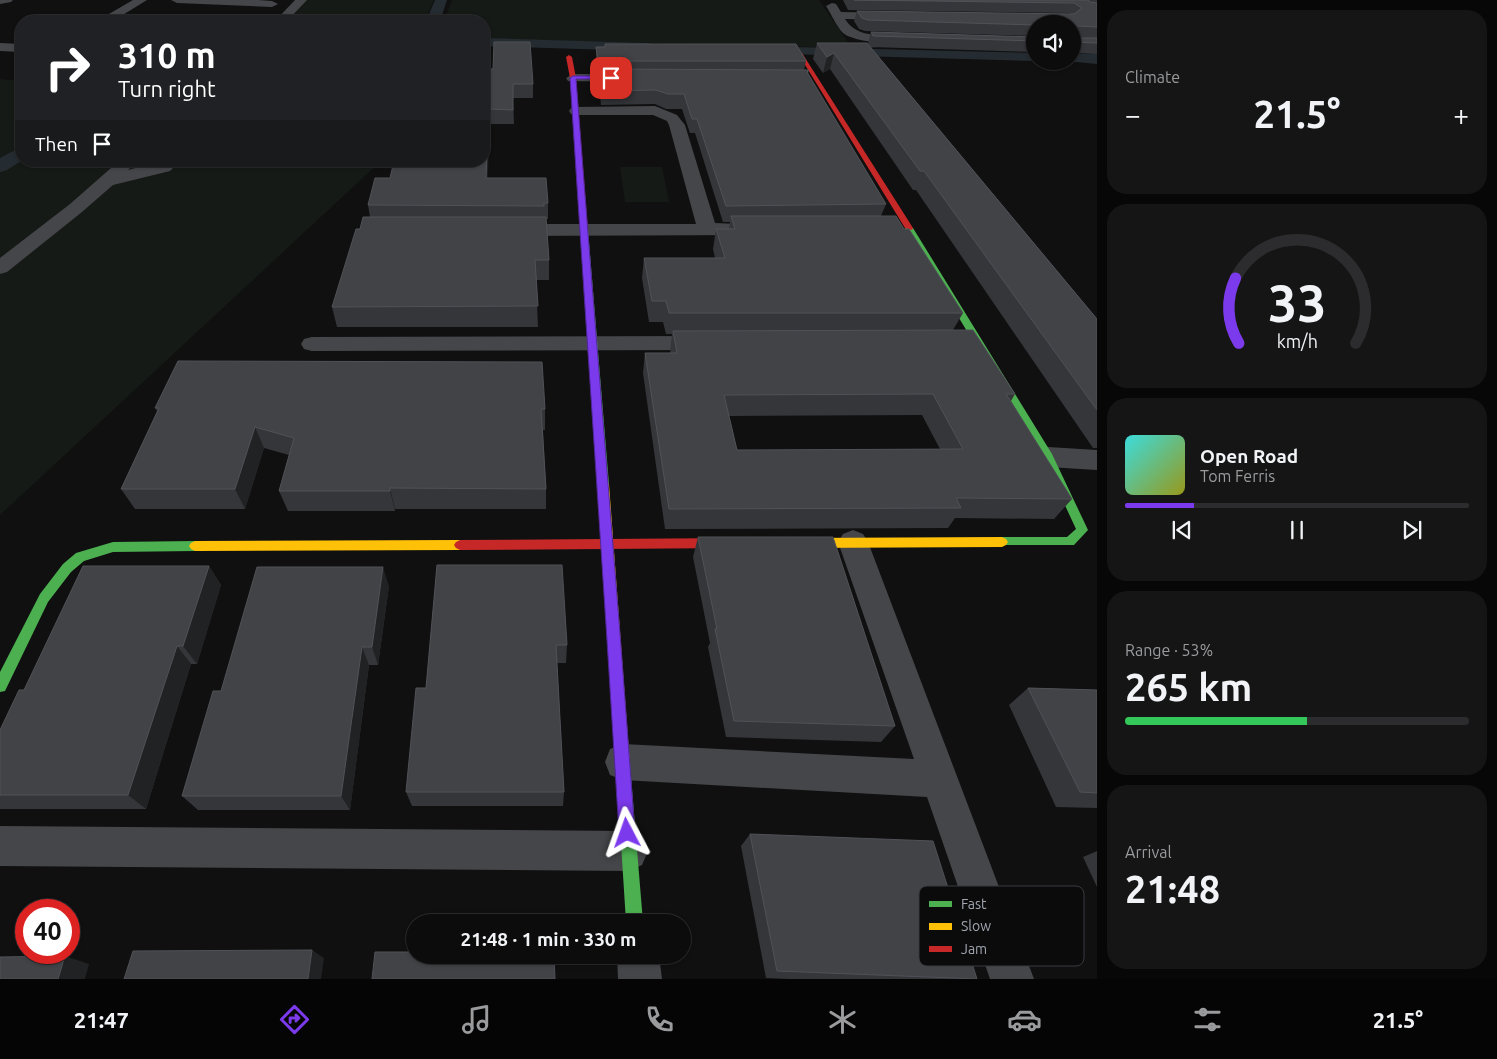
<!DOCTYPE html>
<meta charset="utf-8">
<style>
:root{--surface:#0c0c0d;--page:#151516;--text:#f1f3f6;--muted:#9a9b9d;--line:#2c2c2e;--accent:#7c3aed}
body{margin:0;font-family:Ubuntu,sans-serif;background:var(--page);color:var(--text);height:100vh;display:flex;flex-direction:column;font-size:19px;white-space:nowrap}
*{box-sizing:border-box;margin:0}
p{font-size:16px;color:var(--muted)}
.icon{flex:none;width:28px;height:28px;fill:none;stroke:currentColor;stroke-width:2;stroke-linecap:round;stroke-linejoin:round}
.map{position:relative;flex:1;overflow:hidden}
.details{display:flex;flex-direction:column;gap:10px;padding:10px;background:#070707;width:400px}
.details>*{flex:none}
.top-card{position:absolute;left:15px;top:15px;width:475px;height:152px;border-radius:20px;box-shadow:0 1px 4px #0004,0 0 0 1px var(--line);background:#202124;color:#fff;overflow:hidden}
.controls{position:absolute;left:1026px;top:15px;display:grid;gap:10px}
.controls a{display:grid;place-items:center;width:55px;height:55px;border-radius:50%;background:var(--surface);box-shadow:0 1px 4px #0004,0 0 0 1px var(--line);font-size:25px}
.speed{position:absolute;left:15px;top:899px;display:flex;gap:10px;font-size:25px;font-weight:700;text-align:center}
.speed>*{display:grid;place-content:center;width:65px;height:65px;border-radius:50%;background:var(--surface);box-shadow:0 1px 4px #0004,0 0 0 1px var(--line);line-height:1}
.speed .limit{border:8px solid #d22;background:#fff;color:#111}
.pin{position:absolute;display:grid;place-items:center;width:42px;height:42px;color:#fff;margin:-21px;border-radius:10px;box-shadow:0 2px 8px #0006}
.me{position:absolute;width:55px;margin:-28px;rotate:356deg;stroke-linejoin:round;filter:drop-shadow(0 0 4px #0008)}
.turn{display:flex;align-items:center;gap:18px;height:105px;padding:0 20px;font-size:22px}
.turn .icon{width:65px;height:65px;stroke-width:2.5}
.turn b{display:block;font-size:35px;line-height:42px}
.then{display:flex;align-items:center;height:48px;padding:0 20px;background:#0003;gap:10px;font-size:19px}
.big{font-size:38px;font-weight:700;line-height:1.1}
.details .widget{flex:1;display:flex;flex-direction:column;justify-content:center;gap:8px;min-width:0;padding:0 18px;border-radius:20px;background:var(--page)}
.details .dial{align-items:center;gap:0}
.dial svg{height:130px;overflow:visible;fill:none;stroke:var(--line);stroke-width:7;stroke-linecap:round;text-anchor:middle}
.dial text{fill:var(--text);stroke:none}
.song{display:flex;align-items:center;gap:15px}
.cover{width:60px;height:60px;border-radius:8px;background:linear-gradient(135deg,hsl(180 70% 55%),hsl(60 70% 35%))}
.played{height:5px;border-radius:2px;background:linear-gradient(90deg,var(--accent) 20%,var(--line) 20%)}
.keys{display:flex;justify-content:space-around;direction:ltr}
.heat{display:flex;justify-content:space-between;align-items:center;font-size:28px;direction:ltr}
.charge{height:8px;border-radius:4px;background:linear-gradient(90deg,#34c759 53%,var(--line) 0)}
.trip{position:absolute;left:406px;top:914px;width:285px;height:50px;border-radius:25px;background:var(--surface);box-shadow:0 1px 4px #0004,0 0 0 1px var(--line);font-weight:700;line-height:50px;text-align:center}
.tabs{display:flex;height:80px;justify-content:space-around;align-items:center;background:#050505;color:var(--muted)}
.tabs .icon{width:35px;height:35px}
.tabs .selected{color:var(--accent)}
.tabs b{font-size:22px;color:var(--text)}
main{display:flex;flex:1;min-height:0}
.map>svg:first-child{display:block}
.green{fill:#151a16}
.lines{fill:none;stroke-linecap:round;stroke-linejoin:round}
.canal{fill:#252c31;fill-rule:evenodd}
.street{fill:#454649;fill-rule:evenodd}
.fast{fill:#4caf50;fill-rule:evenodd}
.slow{fill:#ffc107;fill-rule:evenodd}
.jam{fill:#c62828;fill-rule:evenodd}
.wall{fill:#35363a;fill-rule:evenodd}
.shaded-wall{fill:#212224}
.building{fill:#414347;stroke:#505257;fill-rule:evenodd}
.route{fill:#7c3aed;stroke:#51269a}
.key{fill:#0b0b0c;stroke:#383a3e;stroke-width:1}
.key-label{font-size:14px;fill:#a1a7b1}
</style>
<main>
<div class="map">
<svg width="1097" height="979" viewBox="0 0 1097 979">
<rect width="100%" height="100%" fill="#101011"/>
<path class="green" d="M 299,0 L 434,0 L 425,21 L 278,21 Z
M 452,0 L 819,0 L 852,48 L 484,39 L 484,21 L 444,21 Z
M 0,79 L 21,81 L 21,161 L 381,161 L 0,515 Z
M 620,167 L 662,167 L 669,202 L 625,202 Z"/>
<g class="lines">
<path class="canal" d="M 435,0 L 447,0 L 440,21 L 426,21 Z
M 484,38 L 647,43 L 652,44 L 654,47 L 652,50 L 647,51 L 484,46 Z
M 757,46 L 1035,53 L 1036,61 L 752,53 L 750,50 L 752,47 Z
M 1072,54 L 1097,54 L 1097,64 L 1067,61 L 1072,61 Z
M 21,147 L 21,161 L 7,170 L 0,172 L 0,158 Z"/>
<path class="street" d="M 0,0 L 13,0 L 11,2 L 0,4 Z
M 133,0 L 147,0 L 113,21 L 26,21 L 24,19 L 30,15 L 102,18 Z
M 171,0 L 258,0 L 272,1 L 278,4 L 272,7 L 177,3 Z
M 295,0 L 307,0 L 287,21 L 275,21 Z
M 832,3 L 836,4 L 841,12 L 896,13 L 898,16 L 892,20 L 845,19 C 858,40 885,34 906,35 L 912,39 C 904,48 853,42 843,33 C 836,26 832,15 826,6 Z
M 0,43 L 21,44 L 21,52 L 0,51 Z
M 573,74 L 636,74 L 643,78 L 636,82 L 568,81 L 566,78 Z
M 655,106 L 677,115 L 685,125 L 715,223 L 761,225 L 763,229 L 761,233 L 754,235 L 509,236 L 502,234 L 500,230 L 502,226 L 509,224 L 696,224 L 669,125 L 667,121 L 653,115 L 576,115 L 571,114 L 569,111 L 571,108 L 576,107 Z
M 119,161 L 137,161 L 128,170 L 161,161 L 180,161 L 170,171 L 113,185 L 82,212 L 7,272 L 0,274 L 0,258 L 70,204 Z
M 709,336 L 717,338 L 720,343 L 717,348 L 709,350 L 312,351 L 304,349 L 301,344 L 304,339 L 312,337 Z
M 1048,447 L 1097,450 L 1097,470 L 1048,467 L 1039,464 L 1035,457 L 1039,450 Z
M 853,530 L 863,534 L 868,542 L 1034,979 L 990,979 L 927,797 L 623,780 L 610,775 L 605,762 L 610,749 L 623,744 L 914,759 L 838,542 L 843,534 Z
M 0,826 L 628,831 L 642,837 L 648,851 L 642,865 L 628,871 L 0,866 Z
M 617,955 L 659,955 L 662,979 L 618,979 Z"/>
<path class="fast" d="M 906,226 L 913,228 L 1052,454 L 1088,530 L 1074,545 L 998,545 L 996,542 L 998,539 L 1002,537 L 1067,537 L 1076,529 L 1043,458 L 905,228 Z
M 581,228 L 588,230 L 609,484 L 603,488 L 597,484 Z
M 195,541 L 199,543 L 201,546 L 199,549 L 195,551 L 113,552 L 84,561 L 71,572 L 48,602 L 5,691 L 0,692 L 0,672 L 40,594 L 63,564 L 76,553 L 113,542 Z
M 623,758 L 628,760 L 630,765 L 643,922 L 626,922 L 616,765 L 618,760 Z"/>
<path class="slow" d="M 603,480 L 609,484 L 630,765 L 628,770 L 623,772 L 618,770 L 616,765 L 597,484 Z
M 1002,537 L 1006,539 L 1008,542 L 1006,545 L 1002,547 L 797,548 L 793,546 L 791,543 L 793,540 L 797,538 Z
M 460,540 L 464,542 L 466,545 L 464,548 L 460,550 L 195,551 L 191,549 L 189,546 L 191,543 L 195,541 Z"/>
<path class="jam" d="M 802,53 L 913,228 L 912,230 L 905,228 L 799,55 Z
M 569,55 L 572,57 L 576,78 L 588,230 L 584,232 L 580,230 L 570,78 L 566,57 Z
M 734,538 L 738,540 L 740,543 L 738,546 L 734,548 L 460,550 L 456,548 L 454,545 L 456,542 L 460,540 Z"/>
</g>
<path class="wall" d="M 843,0 L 1097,0 L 1097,38 L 1077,37 L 1097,38 L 1097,54 L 1072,53 L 1072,24 L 1035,24 L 1035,36 L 865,31 L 859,29 L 854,21 L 857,11 L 1071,14 L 1069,13 L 848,10 Z
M 871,32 L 1035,37 L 1035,52 L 870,47 L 868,43 Z
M 817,43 L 867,43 L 1097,319 L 1097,448 L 1093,448 L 916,190 L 913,190 L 830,69 L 823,73 L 813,59 Z
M 596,47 L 806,61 L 804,70 L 809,70 L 808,74 L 886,204 L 881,216 L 904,229 L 963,313 L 953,330 L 1015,394 L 1011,401 L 1072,499 L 1054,519 L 955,518 L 948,528 L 665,529 L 643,373 L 645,353 L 670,353 L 672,334 L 666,334 L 663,322 L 649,322 L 642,278 L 644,258 L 715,258 L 713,249 L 716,229 L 729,229 L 730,222 L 723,222 L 695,133 L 690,133 L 682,109 L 666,109 L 655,104 L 601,105 L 599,83 L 599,72 L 597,72 L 596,58 ZM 922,415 L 940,449 L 737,450 L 729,416 Z
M 493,69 L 533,84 L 533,98 L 513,98 L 514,124 L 490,124 L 487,178 L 548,203 L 548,219 L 546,219 L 549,260 L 549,280 L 536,280 L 538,327 L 337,327 L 332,307 L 360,229 L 370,217 L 368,205 L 390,178 L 484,161 Z
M 155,408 L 545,409 L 545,430 L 543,430 L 546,489 L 546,509 L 395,509 L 395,511 L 288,511 L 279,491 L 289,455 L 264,448 L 245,509 L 135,509 L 121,489 L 158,412 Z
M 698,537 L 895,726 L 881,742 L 726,737 L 708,647 L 710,643 L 693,557 Z
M 437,565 L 567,645 L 566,663 L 557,663 L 564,792 L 563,806 L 412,806 L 406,792 L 426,688 Z
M 209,566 L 221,585 L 197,664 L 191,664 L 146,809 L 0,809 L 0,730 Z
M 389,586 L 378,665 L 369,665 L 350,810 L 198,810 L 182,796 Z
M 1028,688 L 1097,690 L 1097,808 L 1056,807 L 1009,705 Z
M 750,834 L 977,979 L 788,979 L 766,978 L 741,846 Z
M 1097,851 L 1097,887 L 1083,857 Z"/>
<path class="shaded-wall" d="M 834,53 L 830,69 L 823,73 L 827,57 Z
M 489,109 L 490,124 L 487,194 L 486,178 Z
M 255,427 L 264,448 L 245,509 L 235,489 Z
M 390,488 L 395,509 L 395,511 L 390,491 Z
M 209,566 L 221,585 L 197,664 L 183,646 Z
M 383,567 L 389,586 L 378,665 L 372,647 Z
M 177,646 L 191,664 L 146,809 L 128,795 Z
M 362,647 L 369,665 L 350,810 L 341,796 Z
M 312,950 L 324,958 L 321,979 L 308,979 Z
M 65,956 L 89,964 L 85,979 L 58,979 Z"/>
<path class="building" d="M 854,0 L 1088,0 L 1090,2 L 1097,3 L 1097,27 L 1077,26 L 1075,28 L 1077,38 L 1097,38 L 1097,43 L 1072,42 L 1072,24 L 1035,24 L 1035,25 L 868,20 L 862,18 L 857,11 L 1074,14 L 1082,8 L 1074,3 Z
M 871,32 L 1035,37 L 1035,41 L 873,36 Z
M 494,42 L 530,42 L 533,84 L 513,84 L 513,110 L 489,109 L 486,178 L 546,178 L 548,203 L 544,203 L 544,206 L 368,205 L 375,178 L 390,178 L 394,161 L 484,161 L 484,69 L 493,69 Z
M 817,43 L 867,43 L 1097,319 L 1097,410 L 924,171 L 920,171 L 834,53 L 827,57 Z
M 605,44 L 796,44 L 806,61 L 598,61 L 596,47 L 605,47 Z
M 599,69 L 809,70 L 807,72 L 886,204 L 726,206 L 697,119 L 692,119 L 684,94 L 668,94 L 656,90 L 602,91 Z
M 731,216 L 896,216 L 904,229 L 909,229 L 963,313 L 669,313 L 666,301 L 652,301 L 644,258 L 725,258 L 716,229 L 735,229 Z
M 363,217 L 546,217 L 549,260 L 535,260 L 538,306 L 332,307 L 356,229 L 360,229 Z
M 973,330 L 1015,394 L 1006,394 L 1072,499 L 956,498 L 961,508 L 669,509 L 645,353 L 677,353 L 673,331 ZM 933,394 L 963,449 L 737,450 L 724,395 Z
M 178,361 L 542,362 L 545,409 L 541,409 L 546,489 L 390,488 L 390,491 L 279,491 L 294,438 L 255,427 L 235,489 L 121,489 L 159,408 L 155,408 Z
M 698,537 L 833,537 L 895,726 L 734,721 L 715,629 L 717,629 Z
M 437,565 L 562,565 L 567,645 L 556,645 L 564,792 L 406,792 L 416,688 L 426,688 Z
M 83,566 L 209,566 L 183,646 L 177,646 L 128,795 L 0,795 L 0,730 L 19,690 L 24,690 Z
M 257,567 L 383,567 L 372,647 L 362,647 L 341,796 L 182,796 L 213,691 L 221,691 Z
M 1028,688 L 1097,690 L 1097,793 L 1080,792 Z
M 750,834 L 933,841 L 977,979 L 777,971 Z
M 312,950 L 308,979 L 124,979 L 133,951 Z
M 375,952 L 415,952 L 415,955 L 554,955 L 555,979 L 372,979 Z
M 65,956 L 58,979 L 0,979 L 0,957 Z"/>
<path class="route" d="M 573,76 L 611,76 L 614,78 L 611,79 L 576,79 C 595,331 617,582 635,833 L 633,839 L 627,841 L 622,839 L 619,833 C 604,581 586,330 570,78 Z"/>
<rect x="919" y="886" width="165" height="80" rx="8" class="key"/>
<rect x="929" y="901" width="23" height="6" fill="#4caf50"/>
<rect x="929" y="923" width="23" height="7" fill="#ffc107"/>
<rect x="929" y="946" width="23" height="6" fill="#c62828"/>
<g class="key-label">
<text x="961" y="909">Fast</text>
<text x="961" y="931">Slow</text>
<text x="961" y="954">Jam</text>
</g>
</svg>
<div class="controls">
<a><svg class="icon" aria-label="sound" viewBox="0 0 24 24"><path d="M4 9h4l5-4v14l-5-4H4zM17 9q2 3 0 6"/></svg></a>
</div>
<div class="speed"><div class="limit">40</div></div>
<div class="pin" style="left:611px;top:78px;background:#d93025"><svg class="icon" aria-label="arrive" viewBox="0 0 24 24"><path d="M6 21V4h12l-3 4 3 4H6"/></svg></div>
<svg class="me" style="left:627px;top:833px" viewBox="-20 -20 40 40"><path d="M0-17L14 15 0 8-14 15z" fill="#7c3aed" stroke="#fff" stroke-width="4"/></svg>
<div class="trip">21:48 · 1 min · 330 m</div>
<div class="top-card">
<div class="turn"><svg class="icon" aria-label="right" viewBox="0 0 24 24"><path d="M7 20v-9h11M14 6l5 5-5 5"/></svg><div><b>310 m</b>Turn right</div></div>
<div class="then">Then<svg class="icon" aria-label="arrive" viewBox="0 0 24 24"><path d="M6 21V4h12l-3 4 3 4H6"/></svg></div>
</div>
</div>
<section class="details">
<div class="widget"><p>Climate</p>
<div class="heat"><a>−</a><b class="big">21.5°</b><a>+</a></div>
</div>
<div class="widget dial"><svg viewBox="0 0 100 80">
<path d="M14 69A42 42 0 1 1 86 69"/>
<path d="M14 69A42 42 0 0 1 12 29" stroke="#7c3aed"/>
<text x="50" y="56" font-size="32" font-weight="700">33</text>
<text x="50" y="72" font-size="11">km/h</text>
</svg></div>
<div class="widget">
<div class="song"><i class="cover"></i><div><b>Open Road</b><p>Tom Ferris</p></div></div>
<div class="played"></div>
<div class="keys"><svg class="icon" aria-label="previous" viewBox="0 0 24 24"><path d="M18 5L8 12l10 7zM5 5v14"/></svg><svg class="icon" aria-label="pause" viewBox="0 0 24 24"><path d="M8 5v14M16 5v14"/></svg><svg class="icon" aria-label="next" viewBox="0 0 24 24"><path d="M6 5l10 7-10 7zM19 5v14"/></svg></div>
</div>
<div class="widget"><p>Range · 53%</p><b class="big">265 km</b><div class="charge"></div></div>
<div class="widget"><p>Arrival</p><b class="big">21:48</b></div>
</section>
</main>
<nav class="tabs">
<b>21:47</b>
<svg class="icon selected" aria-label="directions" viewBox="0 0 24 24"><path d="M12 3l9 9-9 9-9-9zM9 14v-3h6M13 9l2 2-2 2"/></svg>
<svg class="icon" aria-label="music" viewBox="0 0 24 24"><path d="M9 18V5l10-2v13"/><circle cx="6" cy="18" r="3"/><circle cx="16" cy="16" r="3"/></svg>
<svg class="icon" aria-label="phone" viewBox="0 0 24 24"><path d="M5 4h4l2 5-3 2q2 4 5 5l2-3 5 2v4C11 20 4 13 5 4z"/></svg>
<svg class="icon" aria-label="climate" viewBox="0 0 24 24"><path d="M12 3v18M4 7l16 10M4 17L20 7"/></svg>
<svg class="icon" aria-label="car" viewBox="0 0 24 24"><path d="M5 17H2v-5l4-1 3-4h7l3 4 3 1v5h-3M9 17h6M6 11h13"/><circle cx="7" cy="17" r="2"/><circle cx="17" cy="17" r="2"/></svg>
<svg class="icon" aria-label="filters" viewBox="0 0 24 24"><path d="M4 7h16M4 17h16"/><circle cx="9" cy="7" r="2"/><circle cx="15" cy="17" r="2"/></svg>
<b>21.5°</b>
</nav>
